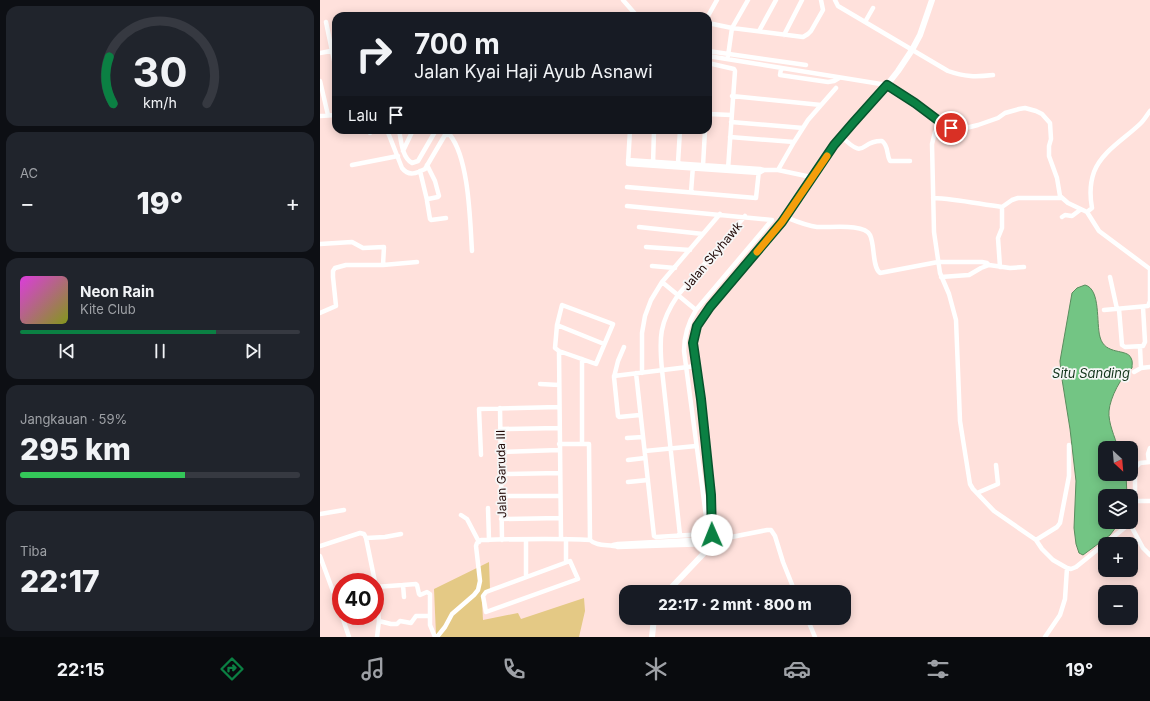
<!DOCTYPE html>
<html lang="id">
<meta charset="utf-8">
<style>
:root{--surface:#171b24;--page:#20242c;--text:#f1f3f6;--muted:#9ea1a6;--line:#363941;--accent:#0b8043}
body{margin:0;font-family:Inter,sans-serif;background:var(--page);color:var(--text);height:100vh;display:flex;flex-direction:column;font-size:15px;white-space:nowrap}
*{box-sizing:border-box;margin:0}
p{font-size:13px;color:var(--muted)}
.icon{flex:none;width:22px;height:22px;fill:none;stroke:currentColor;stroke-width:2;stroke-linecap:round;stroke-linejoin:round}
.map{position:relative;flex:1;overflow:hidden}
.side{display:flex;flex-direction:column;gap:6px;padding:6px;background:#0d0f14;width:320px}
.side>*{flex:none}
.guide{position:absolute;left:12px;top:12px;width:380px;height:122px;border-radius:12px;box-shadow:0 2px 10px #0003;background:#171b24;color:var(--text);overflow:hidden}
.needle{width:26px;rotate:154deg}
.buttons{position:absolute;left:778px;top:441px;display:grid;gap:8px}
.buttons a{display:grid;place-items:center;width:40px;height:40px;border-radius:8px;background:var(--surface);box-shadow:0 2px 10px #0003;font-size:20px}
.speed{position:absolute;left:12px;top:573px;display:flex;gap:8px;font-size:20px;font-weight:700;text-align:center}
.speed>*{display:grid;place-content:center;width:52px;height:52px;border-radius:50%;background:var(--surface);box-shadow:0 2px 10px #0003;line-height:1}
.speed .limit{border:6px solid #d22;background:#fff;color:#111}
.pin{position:absolute;display:grid;place-items:center;width:34px;height:34px;color:#fff;margin:-17px;border:2px solid #fff;border-radius:50%;box-shadow:0 1px 4px #0007}
.me{position:absolute;width:44px;margin:-22px;rotate:359deg;stroke-linejoin:round;filter:drop-shadow(0 0 3px #0008)}
.turn{display:flex;align-items:center;gap:14px;height:84px;padding:0 16px;font-size:18px}
.turn .icon{width:52px;height:52px;stroke-width:2.5}
.turn b{display:block;font-size:28px;line-height:34px}
.then{display:flex;align-items:center;height:38px;padding:0 16px;background:#0003;gap:8px;font-size:15px}
.big{font-size:30px;font-weight:800;line-height:1.1}
.side .widget{flex:1;display:flex;flex-direction:column;justify-content:center;gap:6px;min-width:0;padding:0 14px;border-radius:12px;background:var(--page)}
.side .dial{align-items:center;gap:0}
.dial svg{height:104px;overflow:visible;fill:none;stroke:var(--line);stroke-width:7;stroke-linecap:round;text-anchor:middle}
.dial text{fill:var(--text);stroke:none}
.song{display:flex;align-items:center;gap:12px}
.cover{width:48px;height:48px;border-radius:6px;background:linear-gradient(135deg,hsl(300 70% 55%),hsl(70 70% 35%))}
.played{height:4px;border-radius:2px;background:linear-gradient(90deg,var(--accent) 70%,var(--line) 70%)}
.keys{display:flex;justify-content:space-around;direction:ltr}
.heat{display:flex;justify-content:space-between;align-items:center;font-size:22px;direction:ltr}
.charge{height:6px;border-radius:3px;background:linear-gradient(90deg,#34c759 59%,var(--line) 0)}
.trip{position:absolute;left:299px;top:585px;width:232px;height:40px;border-radius:12px;background:var(--surface);box-shadow:0 2px 10px #0003;font-weight:800;line-height:40px;text-align:center}
.menu{display:flex;height:64px;justify-content:space-around;align-items:center;background:#090b0e;color:var(--muted)}
.menu .icon{width:28px;height:28px}
.menu .current{color:var(--accent)}
.menu b{font-size:18px;color:var(--text)}
main{display:flex;flex:1;min-height:0}
.map>svg:first-child{display:block}
.green{fill:#e4c985}
.water{fill:#73c584;stroke:#5a8d5e}
.lines{fill:none;stroke-linecap:round;stroke-linejoin:round}
.minor{stroke:#fff;stroke-width:4.5}
.tertiary{stroke:#fff;stroke-width:6}
.route-casing{stroke:#07532c;stroke-width:10}
.route{stroke:#0b8043;stroke-width:7}
.slow{stroke:#f59e0b;stroke-width:7}
.labels{text-anchor:middle;dominant-baseline:central;stroke-width:3.5;stroke-linejoin:round;paint-order:stroke}
.street-label{font-size:12px;fill:#210907;stroke:#f6f6f6}
.water-label{font-size:13px;font-style:italic;fill:#13351b;stroke:#f6f6f6}
</style>
<main>
<section class="side">
<div class="widget dial"><svg viewBox="0 0 100 80">
<path d="M14 69A42 42 0 1 1 86 69"/>
<path d="M14 69A42 42 0 0 1 11 33" stroke="#0b8043"/>
<text x="50" y="56" font-size="32" font-weight="700">30</text>
<text x="50" y="72" font-size="11">km/h</text>
</svg></div>
<div class="widget"><p>AC</p>
<div class="heat"><a>−</a><b class="big">19°</b><a>+</a></div>
</div>
<div class="widget">
<div class="song"><i class="cover"></i><div><b>Neon Rain</b><p>Kite Club</p></div></div>
<div class="played"></div>
<div class="keys"><svg class="icon" aria-label="previous" viewBox="0 0 24 24"><path d="M18 5L8 12l10 7zM5 5v14"/></svg><svg class="icon" aria-label="pause" viewBox="0 0 24 24"><path d="M8 5v14M16 5v14"/></svg><svg class="icon" aria-label="next" viewBox="0 0 24 24"><path d="M6 5l10 7-10 7zM19 5v14"/></svg></div>
</div>
<div class="widget"><p>Jangkauan · 59%</p><b class="big">295 km</b><div class="charge"></div></div>
<div class="widget"><p>Tiba</p><b class="big">22:17</b></div>
</section>
<div class="map">
<svg width="830" height="637" viewBox="0 0 830 637">
<rect width="100%" height="100%" fill="#ffe1dc"/>
<path class="green" d="M 169,562 L 170,589 L 162,601 L 163,620 L 198,613 L 201,619 L 264,598 L 265,611 L 259,637 L 115,637 L 116,635 L 114,589 Z"/>
<path class="water" d="M 765,285 C 781,289 776,323 780,337 C 785,356 807,348 811,358 C 813,361 812,365 812,368 C 801,376 790,398 789,411 C 788,423 795,437 798,448 L 785,448 L 785,474 L 806,474 L 807,496 L 785,496 L 785,522 L 800,522 L 790,535 L 763,555 L 759,553 L 756,544 L 754,528 L 756,481 L 750,429 L 741,373 L 740,361 L 752,293 L 757,288 Z"/>
<g class="lines">
<path class="minor" d="M 303,0 L 317,16
M 515,0 L 518,6 L 628,71 C 645,77 656,77 673,75
M 388,16 L 397,0
M 6,22 L 16,70
M 545,22 L 553,8
M 388,23 L 412,28 L 483,37 L 488,34 L 491,31 L 503,10 L 501,0
M 439,31 L 456,0
M 464,35 L 482,0
M 388,51 L 486,65
M 0,53 L 16,50
M 388,56 L 567,85 L 595,103 L 623,124 L 631,128 L 646,128 L 658,125 L 678,118 L 685,113 L 699,109 L 705,108 L 716,111 L 722,114 L 730,123 L 731,139 L 729,146 L 729,156 L 737,178 L 740,196 L 748,203 L 767,212 L 779,231 L 830,269
M 408,56 L 412,28 L 428,0
M 388,63 L 414,69 L 415,71 L 408,169
M 461,69 L 460,75 L 508,82 L 514,81 L 519,78
M 0,81 L 8,115
M 412,96 L 501,105
M 388,114 L 411,115
M 0,116 L 16,115
M 411,122 L 483,128
M 623,124 L 615,132 L 612,144 L 614,232 L 620,273 L 629,294 L 636,320 L 640,421 L 650,484 L 653,489 L 674,511 L 716,540 L 722,549 L 733,560 L 747,568 L 751,569 L 756,567 L 813,521 L 815,516 L 815,468 L 820,463 L 830,462
M 50,130 L 50,133
M 67,130 L 82,168 C 89,177 97,173 105,169 L 125,135 L 130,135 C 149,159 150,220 152,251
M 79,130 C 81,140 82,158 92,163 L 98,161 L 116,130
M 310,130 L 308,164 L 439,173 L 444,170
M 521,136 C 547,162 539,140 562,141 C 569,146 566,154 570,161 L 590,161
M 410,137 L 474,142
M 83,151 L 93,130
M 308,160 L 440,169 L 444,170 L 458,170 L 491,177
M 358,163 L 360,130
M 333,164 L 334,130
M 32,165 L 78,156
M 107,165 L 115,181 L 119,196 L 118,197 L 108,199 L 107,201 L 110,219 L 111,220 L 126,218
M 383,166 L 385,130
M 458,170 L 474,142 L 488,120 L 516,88
M 100,171 L 107,200
M 307,187 L 436,198 L 439,170
M 371,192 L 373,166
M 613,198 C 637,199 659,204 682,207
M 307,206 L 452,220 L 376,310 C 368,323 364,336 364,351 L 388,531 L 385,534 L 336,537 L 334,536 L 316,373
M 767,212 L 772,208 C 770,197 770,183 774,172 C 782,151 806,138 821,123 C 824,120 827,115 830,111
M 465,217 C 475,221 487,226 497,227 C 510,228 544,223 550,235 C 555,245 552,267 560,273 L 618,262 L 662,262 L 667,263 L 669,265
M 742,217 L 745,215 L 752,216 L 760,210
M 319,227 L 383,234
M 0,244 L 32,242 L 43,248 L 64,247 L 63,265
M 326,247 L 370,250
M 332,266 L 355,268
M 680,267 L 678,238 L 682,228 L 682,207 L 692,200 L 698,198 L 742,198
M 621,277 L 649,275 L 661,268 L 669,265 L 690,268 L 704,267
M 790,277 L 797,309
M 342,282 L 376,310
M 242,305 L 293,324 L 276,364 L 239,351 L 235,348 L 237,325 Z
M 799,309 L 802,345 L 805,347 L 823,346 L 825,342 L 823,307
M 784,310 L 828,306 L 830,301 L 830,269
M 0,313 L 16,306 L 13,277 L 13,271 L 15,268 L 26,265 L 63,265 L 97,262
M 237,325 L 284,344
M 304,347 L 298,361 L 294,377 L 298,416 L 299,417 L 320,415
M 820,347 L 821,368
M 239,351 L 241,539
M 262,359 L 262,444 L 269,444 L 270,540 C 277,547 289,544 298,547 L 390,544
M 814,372 L 821,368 L 830,367
M 322,373 L 322,333 L 325,316 L 331,300 L 342,282 L 400,214
M 294,376 L 376,366
M 220,384 L 239,385
M 180,408 L 182,540
M 181,429 L 239,428
M 307,438 L 323,437
M 239,444 L 262,444
M 325,451 L 376,446
M 181,452 L 239,450
M 161,455 L 159,409 L 239,407
M 308,460 L 325,458
M 829,462 L 828,454 L 830,448
M 181,474 L 240,473
M 308,482 L 328,480
M 657,493 L 678,484 L 676,465
M 181,496 L 240,496
M 815,501 L 830,501
M 168,508 L 169,540
M 0,514 L 24,510
M 141,515 L 147,519 L 159,542
M 181,519 L 240,518
M 810,524 L 823,548 L 830,555
M 360,535 L 342,370 C 339,338 339,323 358,295 L 425,216
M 46,538 L 56,587 L 59,621 L 57,637
M 716,540 L 737,527 L 740,523 L 749,476 L 749,445
M 391,541 L 447,530 L 451,530 L 455,536 L 463,562 L 475,592
M 293,545 L 298,544 L 391,539
M 0,546 L 40,533 L 44,534 L 46,538 L 65,537 L 81,534
M 0,556 L 21,613
M 250,561 L 258,579 L 166,612 L 163,596 L 166,592 Z
M 246,562 L 246,539
M 206,577 L 206,540
M 83,585 L 96,584 L 97,585 L 99,594 L 100,595 L 107,592 L 110,594 L 110,625 L 115,637
M 55,587 L 83,585 L 84,597
M 22,616 L 29,637
M 487,618 L 495,637
M 59,621 L 71,624 L 77,624 L 80,621 L 91,623 L 96,616 L 109,616
M 117,637 L 125,627 L 132,614 L 154,595 L 158,590 L 160,581 L 156,546 L 157,543 L 161,540 C 198,539 234,538 270,540
M 725,637 L 740,615 L 745,599 L 747,568"/>
<path class="tertiary" d="M 347,592 L 388,549 L 392,535 L 391,495 L 381,399 L 374,351 L 374,337 L 377,326 L 390,307 L 462,222 L 514,145 L 567,85 L 578,71 L 592,50 L 600,35 L 612,0
M 332,637 L 334,618"/>
</g>
<g class="lines">
<g class="route-casing">
<path id="route" d="M 392,535 L 391,495 L 381,399 L 373,343 L 377,326 L 390,307 L 462,222 L 514,145 L 533,123 L 567,85 L 595,103 L 623,124 L 631,128"/>
</g>
<use href="#route" class="route"/>
<path class="slow" d="M 437,252 L 462,222 L 507,156"/>
</g>
<g class="labels">
<g class="street-label">
<text transform="translate(392 256) rotate(-50)">Jalan Skyhawk</text>
<text transform="translate(181 474) rotate(-91)">Jalan Garuda III</text>
</g>
<g class="water-label">
<text x="771" y="373">Situ Sanding</text>
</g>
</g>
</svg>
<div class="buttons">
<a><svg class="needle" viewBox="-14 -14 28 28"><path d="M0-13l5 13h-10z" fill="#e53935"/><path d="M0 13l5-13h-10z" fill="#9ea1a6"/></svg></a>
<a><svg class="icon" aria-label="layers" viewBox="0 0 24 24"><path d="M12 4l9 5-9 5-9-5zM3 14l9 5 9-5"/></svg></a>
<a>+</a>
<a>−</a>
</div>
<div class="speed"><div class="limit">40</div></div>
<div class="pin" style="left:631px;top:128px;background:#d93025"><svg class="icon" aria-label="arrive" viewBox="0 0 24 24"><path d="M6 21V4h12l-3 4 3 4H6"/></svg></div>
<svg class="me" style="left:392px;top:535px" viewBox="-20 -20 40 40"><circle r="19" fill="#fff"/><path d="M0-13L10 11 0 6-10 11z" fill="#0b8043"/></svg>
<div class="trip">22:17 · 2 mnt · 800 m</div>
<div class="guide">
<div class="turn"><svg class="icon" aria-label="right" viewBox="0 0 24 24"><path d="M7 20v-9h11M14 6l5 5-5 5"/></svg><div><b>700 m</b>Jalan Kyai Haji Ayub Asnawi</div></div>
<div class="then">Lalu<svg class="icon" aria-label="arrive" viewBox="0 0 24 24"><path d="M6 21V4h12l-3 4 3 4H6"/></svg></div>
</div>
</div>
</main>
<nav class="menu">
<b>22:15</b>
<svg class="icon current" aria-label="directions" viewBox="0 0 24 24"><path d="M12 3l9 9-9 9-9-9zM9 14v-3h6M13 9l2 2-2 2"/></svg>
<svg class="icon" aria-label="music" viewBox="0 0 24 24"><path d="M9 18V5l10-2v13"/><circle cx="6" cy="18" r="3"/><circle cx="16" cy="16" r="3"/></svg>
<svg class="icon" aria-label="phone" viewBox="0 0 24 24"><path d="M5 4h4l2 5-3 2q2 4 5 5l2-3 5 2v4C11 20 4 13 5 4z"/></svg>
<svg class="icon" aria-label="climate" viewBox="0 0 24 24"><path d="M12 3v18M4 7l16 10M4 17L20 7"/></svg>
<svg class="icon" aria-label="car" viewBox="0 0 24 24"><path d="M5 17H2v-5l4-1 3-4h7l3 4 3 1v5h-3M9 17h6M6 11h13"/><circle cx="7" cy="17" r="2"/><circle cx="17" cy="17" r="2"/></svg>
<svg class="icon" aria-label="filters" viewBox="0 0 24 24"><path d="M4 7h16M4 17h16"/><circle cx="9" cy="7" r="2"/><circle cx="15" cy="17" r="2"/></svg>
<b>19°</b>
</nav>
